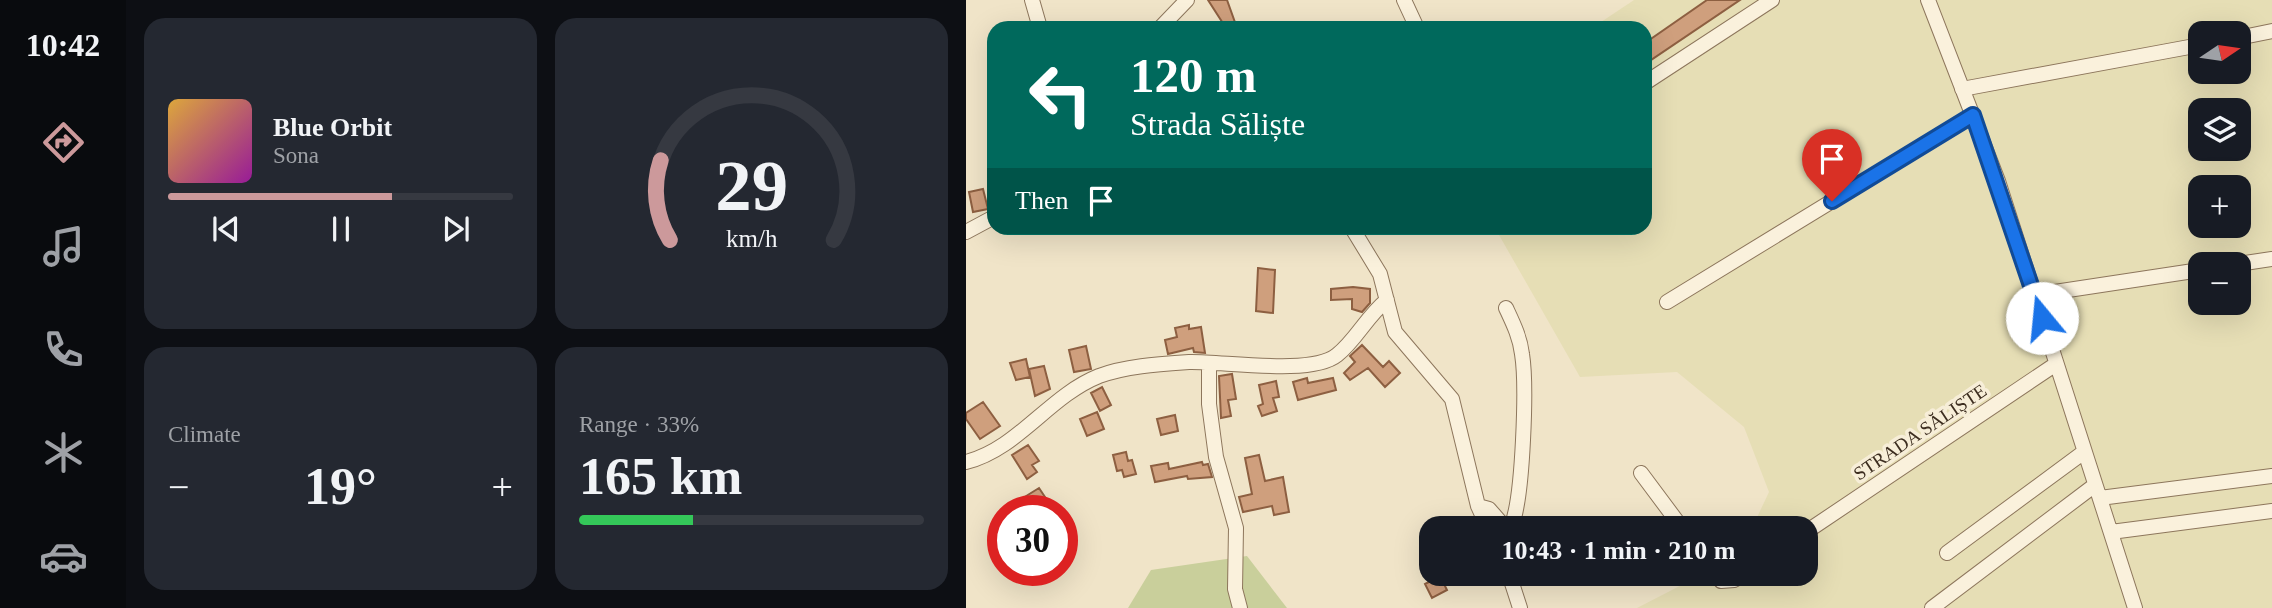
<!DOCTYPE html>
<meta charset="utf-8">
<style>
:root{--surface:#171b24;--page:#242831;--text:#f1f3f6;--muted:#9ea1a6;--line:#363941;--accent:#cc999b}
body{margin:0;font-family:Georgia,serif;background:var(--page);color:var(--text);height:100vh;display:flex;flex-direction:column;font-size:26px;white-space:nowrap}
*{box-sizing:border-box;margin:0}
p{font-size:23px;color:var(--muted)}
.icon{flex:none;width:38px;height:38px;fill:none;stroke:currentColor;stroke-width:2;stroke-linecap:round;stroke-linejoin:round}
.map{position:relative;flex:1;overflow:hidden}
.panel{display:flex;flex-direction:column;gap:18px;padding:18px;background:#0d0f14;width:840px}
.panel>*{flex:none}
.banner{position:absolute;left:21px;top:21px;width:665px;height:214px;border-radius:21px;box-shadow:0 7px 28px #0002;background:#00695c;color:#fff;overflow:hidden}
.needle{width:46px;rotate:77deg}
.fabs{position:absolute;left:1222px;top:21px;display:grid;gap:14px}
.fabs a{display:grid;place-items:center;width:63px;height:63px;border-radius:14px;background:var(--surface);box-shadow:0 7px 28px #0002;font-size:35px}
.speed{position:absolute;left:21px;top:495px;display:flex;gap:14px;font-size:35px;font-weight:700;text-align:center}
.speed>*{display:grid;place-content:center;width:91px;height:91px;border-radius:50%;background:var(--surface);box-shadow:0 7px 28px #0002;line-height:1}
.speed .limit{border:10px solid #d22;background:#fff;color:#111}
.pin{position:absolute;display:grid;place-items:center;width:60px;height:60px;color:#fff;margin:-72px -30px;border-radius:50% 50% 50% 0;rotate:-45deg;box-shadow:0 0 7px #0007}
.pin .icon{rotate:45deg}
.me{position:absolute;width:77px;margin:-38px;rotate:343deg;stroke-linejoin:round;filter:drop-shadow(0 0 5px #0008)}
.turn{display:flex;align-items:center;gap:24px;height:147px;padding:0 28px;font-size:32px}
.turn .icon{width:91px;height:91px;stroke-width:2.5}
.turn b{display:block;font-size:49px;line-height:60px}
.then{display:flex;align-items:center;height:66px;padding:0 28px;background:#0003;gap:14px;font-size:26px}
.big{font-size:52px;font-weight:800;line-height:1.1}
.panel .widget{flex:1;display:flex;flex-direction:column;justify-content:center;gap:10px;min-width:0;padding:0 24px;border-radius:21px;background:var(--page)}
.panel .dial{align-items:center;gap:0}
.dial svg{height:182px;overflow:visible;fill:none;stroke:var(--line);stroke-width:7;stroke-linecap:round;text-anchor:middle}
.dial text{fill:var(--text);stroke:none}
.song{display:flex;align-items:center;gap:21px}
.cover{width:84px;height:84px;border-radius:10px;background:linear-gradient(135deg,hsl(40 70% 55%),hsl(300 70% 35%))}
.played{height:7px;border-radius:4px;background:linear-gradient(90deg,var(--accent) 65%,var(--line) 65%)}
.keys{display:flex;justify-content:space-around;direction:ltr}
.heat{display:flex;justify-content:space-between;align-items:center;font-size:38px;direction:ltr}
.charge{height:10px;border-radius:5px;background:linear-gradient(90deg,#34c759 33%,var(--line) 0)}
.panel .tiles{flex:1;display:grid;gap:18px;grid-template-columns:repeat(2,1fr)}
.trip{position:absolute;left:453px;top:516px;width:399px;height:70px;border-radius:21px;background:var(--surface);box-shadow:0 7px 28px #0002;font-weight:800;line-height:70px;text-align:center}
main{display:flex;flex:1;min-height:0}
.menu{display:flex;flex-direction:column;width:126px;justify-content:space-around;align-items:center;background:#090b0e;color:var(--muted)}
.menu .icon{width:49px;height:49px}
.menu .current{color:var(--accent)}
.menu b{font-size:32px;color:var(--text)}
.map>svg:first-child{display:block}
.farmland{fill:#e6deb5;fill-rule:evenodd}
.green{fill:#c9cf9b}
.building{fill:#cf9f7d;stroke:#8d5f41;stroke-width:2}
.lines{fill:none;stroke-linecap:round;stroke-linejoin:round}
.minor-casing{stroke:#8d765c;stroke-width:16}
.minor{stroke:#faf1dc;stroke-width:14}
.route-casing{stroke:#114b97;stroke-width:18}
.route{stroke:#1a73e8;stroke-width:12}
.labels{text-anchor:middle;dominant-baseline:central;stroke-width:7;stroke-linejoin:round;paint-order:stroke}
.street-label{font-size:19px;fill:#3d2e20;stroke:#f7eed8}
</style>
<main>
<nav class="menu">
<b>10:42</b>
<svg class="icon current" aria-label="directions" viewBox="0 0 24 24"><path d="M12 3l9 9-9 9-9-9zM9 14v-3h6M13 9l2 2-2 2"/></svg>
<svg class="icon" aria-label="music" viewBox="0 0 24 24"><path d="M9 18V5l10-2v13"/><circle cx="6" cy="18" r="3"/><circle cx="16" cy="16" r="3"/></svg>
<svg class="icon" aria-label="phone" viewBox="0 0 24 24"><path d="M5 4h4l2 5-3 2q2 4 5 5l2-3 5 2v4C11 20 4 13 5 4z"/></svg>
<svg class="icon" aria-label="climate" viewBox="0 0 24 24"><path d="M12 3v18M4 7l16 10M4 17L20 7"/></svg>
<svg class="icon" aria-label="car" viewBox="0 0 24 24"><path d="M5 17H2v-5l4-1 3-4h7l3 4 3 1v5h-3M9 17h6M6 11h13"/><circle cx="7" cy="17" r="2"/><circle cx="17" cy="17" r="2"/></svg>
</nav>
<section class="panel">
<div class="tiles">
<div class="widget">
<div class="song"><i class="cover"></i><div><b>Blue Orbit</b><p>Sona</p></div></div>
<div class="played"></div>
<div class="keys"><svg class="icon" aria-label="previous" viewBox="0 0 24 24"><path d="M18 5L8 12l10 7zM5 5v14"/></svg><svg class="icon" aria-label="pause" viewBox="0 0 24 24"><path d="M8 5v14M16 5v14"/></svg><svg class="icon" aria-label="next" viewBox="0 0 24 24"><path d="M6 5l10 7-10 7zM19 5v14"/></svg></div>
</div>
<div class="widget dial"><svg viewBox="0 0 100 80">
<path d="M14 69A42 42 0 1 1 86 69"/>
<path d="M14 69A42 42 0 0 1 10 34" stroke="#cc999b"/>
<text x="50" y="56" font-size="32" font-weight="700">29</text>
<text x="50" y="72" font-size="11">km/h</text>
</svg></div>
<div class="widget"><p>Climate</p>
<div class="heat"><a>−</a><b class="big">19°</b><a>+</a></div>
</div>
<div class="widget"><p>Range · 33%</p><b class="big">165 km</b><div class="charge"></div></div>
</div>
</section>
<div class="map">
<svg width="1306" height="608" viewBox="0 0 1306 608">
<rect width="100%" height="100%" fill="#f0e4c8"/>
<path class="farmland" d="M 668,0 L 1306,0 L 1306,608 L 671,608 L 737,574 L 840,574 L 840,528 L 786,528 L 803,492 L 778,427 L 711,372 L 614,377 L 529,228 L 679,228 L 679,28 L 626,28 ZM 1234,33 L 1272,33 L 1272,72 L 1234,72 ZM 1234,110 L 1272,110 L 1272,149 L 1234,149 ZM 1234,187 L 1272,187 L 1272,226 L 1234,226 ZM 1234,264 L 1272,264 L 1272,303 L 1234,303 Z"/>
<path class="green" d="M 281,556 L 321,608 L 162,608 L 185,570 Z"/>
<path class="building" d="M 242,0 L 261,0 L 271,28 L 260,28 Z
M 741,0 L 774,0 L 679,64 L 679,43 Z
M 17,189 L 22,209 L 7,212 L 3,192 Z
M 292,268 L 309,270 L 307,313 L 290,311 Z
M 387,287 L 404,289 L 404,303 L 396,312 L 386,309 L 386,299 L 365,300 L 365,289 Z
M 223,325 L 223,329 L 235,327 L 239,353 L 228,352 L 227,348 L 202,354 L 199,340 L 211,337 L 209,328 Z
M 396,345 L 417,367 L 423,361 L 434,373 L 419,387 L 402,368 L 384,380 L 378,373 L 389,362 L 384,356 Z
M 120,346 L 125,369 L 108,372 L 103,350 Z
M 60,359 L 64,377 L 50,380 L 44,363 Z
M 78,366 L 84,389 L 69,396 L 63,369 Z
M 266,374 L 270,399 L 262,400 L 265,416 L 255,418 L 253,376 Z
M 341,378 L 342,383 L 367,378 L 370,390 L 332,400 L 327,382 Z
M 310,381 L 313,397 L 307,398 L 311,411 L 296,416 L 292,406 L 297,404 L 293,385 Z
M 136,387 L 145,405 L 134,411 L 125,393 Z
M 17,402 L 34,426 L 14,439 L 0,419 L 0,413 Z
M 131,412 L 138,429 L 121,436 L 114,419 Z
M 209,415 L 212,431 L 195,435 L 191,419 Z
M 62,445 L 73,461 L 66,465 L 71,472 L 61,479 L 46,455 Z
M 160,452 L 162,461 L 166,460 L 170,474 L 158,477 L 156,470 L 151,471 L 147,455 Z
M 293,455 L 299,481 L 317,477 L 323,512 L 308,515 L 306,506 L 277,512 L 273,497 L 286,494 L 279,458 Z
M 236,462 L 237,465 L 242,464 L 246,477 L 222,479 L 221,476 L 189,482 L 185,466 L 202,463 L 203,469 Z
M 73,488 L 83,503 L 65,511 L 57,498 Z
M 474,576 L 481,590 L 466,598 L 459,584 Z"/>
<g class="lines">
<g class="minor-casing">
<path id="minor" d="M 66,0 L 74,28
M 438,0 L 451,28
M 962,0 L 1032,181 L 1169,608
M 194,28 L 221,0
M 1272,38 L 1306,31
M 679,83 L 806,0
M 996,89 L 1234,45
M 386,228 L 414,274 L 429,332 L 486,399 L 512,506 L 522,528
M 0,232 L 28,217
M 1272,264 L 1306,259
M 1069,295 L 1234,270
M 701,302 L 1007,115
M 243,363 L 243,404 L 250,457 L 270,528 L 269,589 L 274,608
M 0,462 C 52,449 83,396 133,376 C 160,366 194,364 223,362 C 257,361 345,376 371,355 C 390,340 401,316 421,300
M 675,473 L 716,528
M 1134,498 L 1306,476
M 512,506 L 523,509 L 537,525 L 546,524 C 557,496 561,385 556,354 C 554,337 547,323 540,308
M 840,532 L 1090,364
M 1145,532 L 1306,511
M 981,553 L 1118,452
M 543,574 L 554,608
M 750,574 L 755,581 L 768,580 L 779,574
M 966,608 L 1129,485"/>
</g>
<use href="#minor" class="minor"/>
</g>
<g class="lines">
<g class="route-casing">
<path id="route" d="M 866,201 L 1007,115 L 1076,318"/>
</g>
<use href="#route" class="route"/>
</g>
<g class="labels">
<g class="street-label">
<text transform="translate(954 432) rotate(-34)">STRADA SĂLIȘTE</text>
</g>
</g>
</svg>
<div class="fabs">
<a><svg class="needle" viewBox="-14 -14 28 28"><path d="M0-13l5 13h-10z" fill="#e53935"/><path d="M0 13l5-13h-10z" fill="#9ea1a6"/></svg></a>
<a><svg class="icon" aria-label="layers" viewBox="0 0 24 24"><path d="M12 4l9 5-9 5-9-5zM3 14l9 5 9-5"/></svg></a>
<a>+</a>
<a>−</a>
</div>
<div class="speed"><div class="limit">30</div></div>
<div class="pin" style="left:866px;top:201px;background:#d93025"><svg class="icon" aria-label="arrive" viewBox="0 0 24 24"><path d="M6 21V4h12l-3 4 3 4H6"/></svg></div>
<svg class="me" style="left:1076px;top:318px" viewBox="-20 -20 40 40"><circle r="19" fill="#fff"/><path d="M0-13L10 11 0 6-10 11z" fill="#1a73e8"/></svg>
<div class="trip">10:43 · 1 min · 210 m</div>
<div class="banner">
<div class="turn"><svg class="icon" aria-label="left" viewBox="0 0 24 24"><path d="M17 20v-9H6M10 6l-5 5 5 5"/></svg><div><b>120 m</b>Strada Săliște</div></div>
<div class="then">Then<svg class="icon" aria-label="arrive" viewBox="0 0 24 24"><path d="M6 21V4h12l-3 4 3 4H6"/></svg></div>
</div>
</div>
</main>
